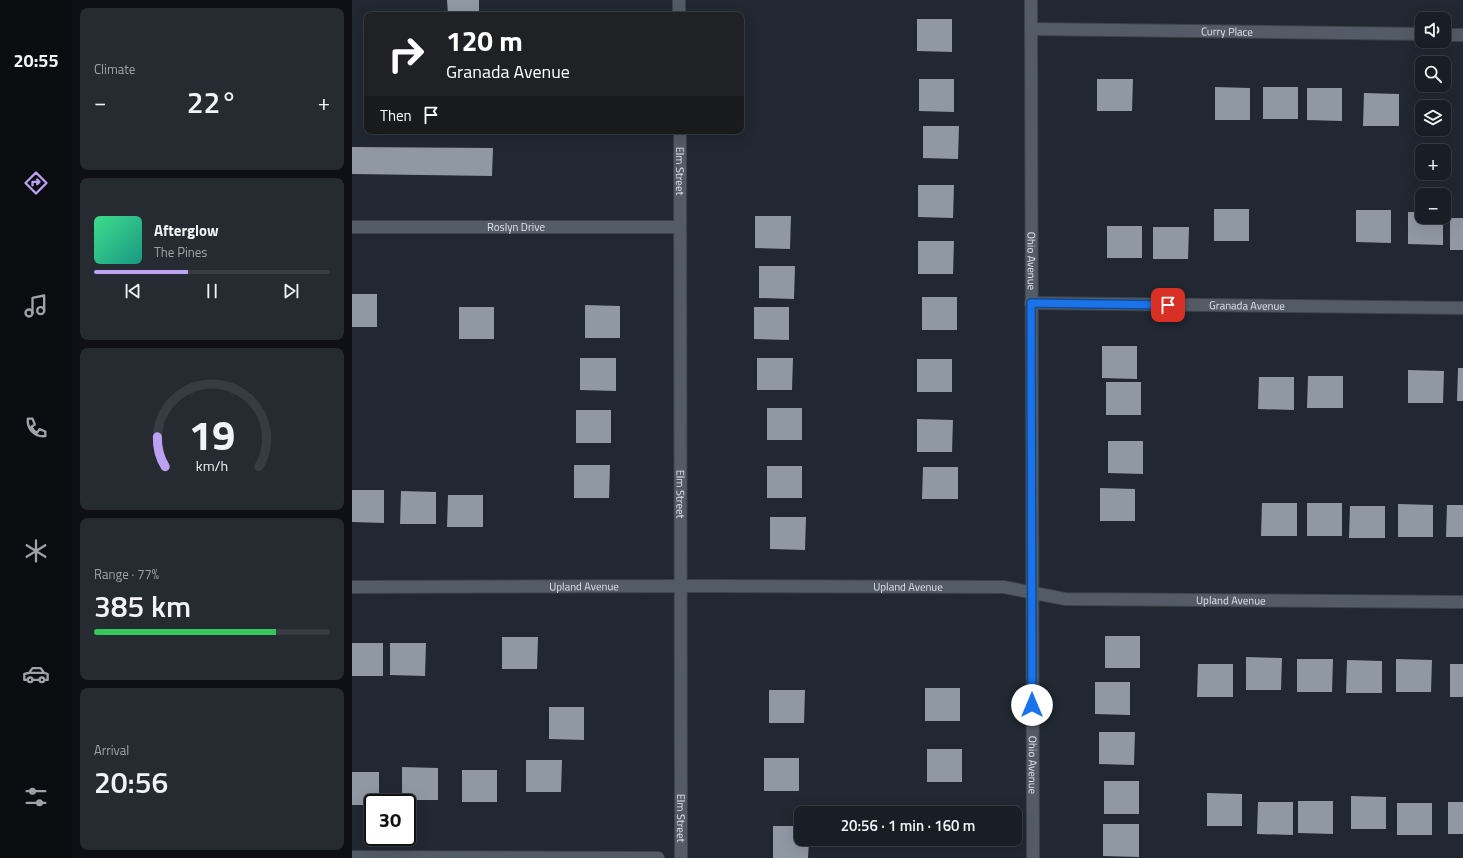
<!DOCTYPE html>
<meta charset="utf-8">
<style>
:root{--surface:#191e26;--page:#262b32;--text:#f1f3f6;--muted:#9fa2a7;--line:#373c43;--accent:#bca0f2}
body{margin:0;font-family:"Titillium Web",sans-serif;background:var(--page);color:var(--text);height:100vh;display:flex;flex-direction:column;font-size:15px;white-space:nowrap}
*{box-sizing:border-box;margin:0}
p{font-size:13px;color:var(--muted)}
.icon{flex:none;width:22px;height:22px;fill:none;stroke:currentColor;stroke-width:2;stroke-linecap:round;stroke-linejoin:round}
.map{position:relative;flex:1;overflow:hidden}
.side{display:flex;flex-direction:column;gap:8px;padding:8px;background:#0e1015;width:280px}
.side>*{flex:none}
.hud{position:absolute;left:12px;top:12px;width:380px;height:122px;border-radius:8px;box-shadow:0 4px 16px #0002,0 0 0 1px var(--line);background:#202124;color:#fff;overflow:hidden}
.tools{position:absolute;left:1063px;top:12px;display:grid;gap:8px}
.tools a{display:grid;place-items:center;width:36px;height:36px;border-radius:8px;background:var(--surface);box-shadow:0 4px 16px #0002,0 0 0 1px var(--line);font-size:20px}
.speed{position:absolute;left:12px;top:794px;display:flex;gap:8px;font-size:20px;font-weight:700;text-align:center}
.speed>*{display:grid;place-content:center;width:52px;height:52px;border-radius:50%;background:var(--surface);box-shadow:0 4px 16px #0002,0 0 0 1px var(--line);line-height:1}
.speed .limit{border:2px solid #111;border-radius:6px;background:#fff;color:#111}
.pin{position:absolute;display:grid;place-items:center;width:34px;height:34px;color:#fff;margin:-17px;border-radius:8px;box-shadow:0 2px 6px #0006}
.me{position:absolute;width:44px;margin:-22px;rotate:0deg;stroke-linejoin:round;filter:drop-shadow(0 0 3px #0008)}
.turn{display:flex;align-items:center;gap:14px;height:84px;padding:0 16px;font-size:18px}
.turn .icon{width:52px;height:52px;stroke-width:2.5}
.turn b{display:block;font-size:28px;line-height:34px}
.then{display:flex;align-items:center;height:38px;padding:0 16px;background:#0003;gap:8px;font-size:15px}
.big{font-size:30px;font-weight:600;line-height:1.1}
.side .widget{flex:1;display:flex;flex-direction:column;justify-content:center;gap:6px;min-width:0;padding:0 14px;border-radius:8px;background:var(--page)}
.side .dial{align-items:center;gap:0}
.dial svg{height:104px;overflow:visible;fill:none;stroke:var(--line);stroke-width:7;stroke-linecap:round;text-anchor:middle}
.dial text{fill:var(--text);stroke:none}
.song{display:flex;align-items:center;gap:12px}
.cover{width:48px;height:48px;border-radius:6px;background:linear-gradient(135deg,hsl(150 70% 55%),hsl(170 70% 35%))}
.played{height:4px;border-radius:2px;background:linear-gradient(90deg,var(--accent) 40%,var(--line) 40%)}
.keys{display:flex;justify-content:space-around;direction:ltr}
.heat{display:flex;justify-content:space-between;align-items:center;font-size:22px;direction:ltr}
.charge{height:6px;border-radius:3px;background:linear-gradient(90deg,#34c759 77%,var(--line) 0)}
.trip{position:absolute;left:442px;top:806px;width:228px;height:40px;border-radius:8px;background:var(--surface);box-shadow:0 4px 16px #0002,0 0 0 1px var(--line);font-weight:600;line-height:40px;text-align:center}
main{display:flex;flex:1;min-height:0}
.dock{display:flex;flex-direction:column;width:72px;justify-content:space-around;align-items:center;background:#0a0c0f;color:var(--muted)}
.dock .icon{width:28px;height:28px}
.dock .current{color:var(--accent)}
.dock b{font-size:18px;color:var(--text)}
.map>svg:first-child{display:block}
.building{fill:#9098a4}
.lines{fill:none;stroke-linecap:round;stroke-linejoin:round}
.minor-casing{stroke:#3e434b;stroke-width:14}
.minor{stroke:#535b66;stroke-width:12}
.route-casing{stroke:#114b97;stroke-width:10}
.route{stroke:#1a73e8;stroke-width:7}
.labels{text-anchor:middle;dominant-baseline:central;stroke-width:4;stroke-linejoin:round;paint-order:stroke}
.street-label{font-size:11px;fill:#dfe3ea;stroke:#0e1115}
</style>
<main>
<nav class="dock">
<b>20:55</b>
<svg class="icon current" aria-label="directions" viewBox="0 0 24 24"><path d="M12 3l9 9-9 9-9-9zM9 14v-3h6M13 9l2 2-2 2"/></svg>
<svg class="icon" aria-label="music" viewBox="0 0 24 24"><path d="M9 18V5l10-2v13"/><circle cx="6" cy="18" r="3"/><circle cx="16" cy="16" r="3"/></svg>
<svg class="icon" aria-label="phone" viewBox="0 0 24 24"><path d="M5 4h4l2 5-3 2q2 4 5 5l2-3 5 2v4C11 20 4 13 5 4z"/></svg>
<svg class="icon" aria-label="climate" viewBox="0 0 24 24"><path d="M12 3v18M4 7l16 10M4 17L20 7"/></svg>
<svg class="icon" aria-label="car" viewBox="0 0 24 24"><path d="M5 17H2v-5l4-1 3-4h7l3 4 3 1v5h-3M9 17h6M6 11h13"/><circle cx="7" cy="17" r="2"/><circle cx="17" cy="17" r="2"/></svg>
<svg class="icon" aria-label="filters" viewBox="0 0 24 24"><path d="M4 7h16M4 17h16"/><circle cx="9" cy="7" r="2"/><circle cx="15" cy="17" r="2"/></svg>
</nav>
<section class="side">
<div class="widget"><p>Climate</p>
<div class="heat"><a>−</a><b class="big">22°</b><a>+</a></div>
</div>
<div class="widget">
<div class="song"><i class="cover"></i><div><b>Afterglow</b><p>The Pines</p></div></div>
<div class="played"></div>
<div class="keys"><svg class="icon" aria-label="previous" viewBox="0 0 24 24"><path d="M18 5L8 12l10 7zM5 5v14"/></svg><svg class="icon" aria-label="pause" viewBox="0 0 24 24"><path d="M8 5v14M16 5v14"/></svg><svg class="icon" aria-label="next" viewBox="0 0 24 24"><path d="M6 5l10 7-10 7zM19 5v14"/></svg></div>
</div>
<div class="widget dial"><svg viewBox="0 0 100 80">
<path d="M14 69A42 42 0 1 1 86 69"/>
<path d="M14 69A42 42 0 0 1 8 46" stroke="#bca0f2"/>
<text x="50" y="56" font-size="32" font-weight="700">19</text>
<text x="50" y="72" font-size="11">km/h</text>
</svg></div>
<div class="widget"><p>Range · 77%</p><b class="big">385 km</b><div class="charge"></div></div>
<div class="widget"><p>Arrival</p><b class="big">20:56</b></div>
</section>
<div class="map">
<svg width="1111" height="858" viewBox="0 0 1111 858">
<rect width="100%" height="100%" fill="#212832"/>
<path class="building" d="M 95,0 L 127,0 L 127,15 L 96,15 Z
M 565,19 L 600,19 L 600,52 L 565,51 Z
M 567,79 L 602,79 L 602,112 L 567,111 Z
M 745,79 L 781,79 L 780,111 L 745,111 Z
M 863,87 L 898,88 L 898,120 L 863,120 Z
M 911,87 L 946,87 L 946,119 L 911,119 Z
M 955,88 L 990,88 L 990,121 L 955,120 Z
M 1012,93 L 1047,94 L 1047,126 L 1011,126 Z
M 571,126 L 607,126 L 606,159 L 571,158 Z
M 0,147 L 141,148 L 140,176 L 0,174 Z
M 566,185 L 602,185 L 601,218 L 566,217 Z
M 862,209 L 897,209 L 897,241 L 862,241 Z
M 1004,210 L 1039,210 L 1039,243 L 1004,242 Z
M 1056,212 L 1070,212 L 1070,217 L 1091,217 L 1091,245 L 1056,244 Z
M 403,216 L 439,216 L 438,249 L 403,248 Z
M 1098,218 L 1111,218 L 1111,250 L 1098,250 Z
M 755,226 L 790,226 L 790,258 L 755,258 Z
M 801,227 L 837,227 L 836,259 L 801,259 Z
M 566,241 L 602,241 L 601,274 L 566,274 Z
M 407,266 L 443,266 L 442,299 L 407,298 Z
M 0,294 L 25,294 L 25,327 L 0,327 Z
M 570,297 L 605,297 L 605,330 L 570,330 Z
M 233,305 L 268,306 L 268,338 L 233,338 Z
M 107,307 L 142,307 L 142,339 L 107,339 Z
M 402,307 L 437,307 L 437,340 L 402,339 Z
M 750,346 L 785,346 L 785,379 L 750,378 Z
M 228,358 L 264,358 L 264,391 L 228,390 Z
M 405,358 L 441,358 L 440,390 L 405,390 Z
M 565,359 L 600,359 L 600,392 L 565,392 Z
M 1106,368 L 1111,368 L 1111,401 L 1105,401 Z
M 1056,370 L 1092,371 L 1091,403 L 1056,403 Z
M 956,376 L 991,376 L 991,408 L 955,408 Z
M 907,377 L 942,377 L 942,410 L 906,409 Z
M 754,382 L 789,382 L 789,415 L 754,415 Z
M 415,408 L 450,408 L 450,440 L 415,440 Z
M 224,410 L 259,410 L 259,443 L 224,443 Z
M 565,419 L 601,420 L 600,452 L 565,452 Z
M 756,441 L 791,441 L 791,474 L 756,473 Z
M 222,465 L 258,465 L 257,498 L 222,498 Z
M 415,466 L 450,466 L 450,498 L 415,498 Z
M 571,467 L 606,467 L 606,499 L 570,499 Z
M 748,488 L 783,489 L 783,521 L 748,521 Z
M 0,490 L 32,490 L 32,523 L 0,522 Z
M 49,491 L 84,492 L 84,524 L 48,524 Z
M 96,495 L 131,495 L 131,527 L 95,527 Z
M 910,503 L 945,503 L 945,536 L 909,536 Z
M 955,503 L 990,503 L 990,536 L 955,536 Z
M 1046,504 L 1081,505 L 1081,537 L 1046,537 Z
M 1095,505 L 1111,505 L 1111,537 L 1094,537 Z
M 998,506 L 1033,506 L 1033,538 L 997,538 Z
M 418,517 L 454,517 L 453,550 L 418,549 Z
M 753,636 L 788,636 L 788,668 L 753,668 Z
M 150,637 L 186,637 L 185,669 L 150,669 Z
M 0,643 L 31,643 L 31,676 L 0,676 Z
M 38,643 L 74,643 L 73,676 L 38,675 Z
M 894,657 L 930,658 L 929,690 L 894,690 Z
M 945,659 L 981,659 L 980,692 L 945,692 Z
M 1044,659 L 1080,660 L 1079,692 L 1044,692 Z
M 995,660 L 1030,661 L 1030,693 L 994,693 Z
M 846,664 L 881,664 L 881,697 L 845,697 Z
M 1098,664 L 1111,664 L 1111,697 L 1098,697 Z
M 743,682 L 778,682 L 778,715 L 743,714 Z
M 573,688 L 608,688 L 608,721 L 573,721 Z
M 417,690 L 453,690 L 452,723 L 417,723 Z
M 197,707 L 232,707 L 232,740 L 197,739 Z
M 747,732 L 783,732 L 782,765 L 747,764 Z
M 575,749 L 610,749 L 610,782 L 575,782 Z
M 412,758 L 447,758 L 447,791 L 412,791 Z
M 174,760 L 210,760 L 209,792 L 174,792 Z
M 50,767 L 86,768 L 86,800 L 50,800 Z
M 110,770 L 145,770 L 145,802 L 110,802 Z
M 0,772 L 27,772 L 27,803 L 21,803 L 21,805 L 0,805 Z
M 752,781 L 787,781 L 787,814 L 752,814 Z
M 855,793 L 890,794 L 890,826 L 855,826 Z
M 999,796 L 1034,797 L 1034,829 L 999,829 Z
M 946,801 L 981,801 L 981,834 L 946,833 Z
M 906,802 L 941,802 L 941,835 L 905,834 Z
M 1096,802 L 1111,802 L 1111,834 L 1096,834 Z
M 1045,803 L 1080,803 L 1080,835 L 1045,835 Z
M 578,809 L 613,809 L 613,813 L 578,813 Z
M 751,824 L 787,824 L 787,857 L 751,856 Z
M 421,826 L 449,826 L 449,839 L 457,839 L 456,858 L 421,858 Z
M 578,839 L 613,839 L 613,841 L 578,841 Z"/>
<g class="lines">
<g class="minor-casing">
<g id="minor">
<path d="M 327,0 L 327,15"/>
<path id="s1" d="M 679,0 L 681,858"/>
<path id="s2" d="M 679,29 L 1070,34"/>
<path d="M 1092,35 L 1111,35"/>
<path id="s3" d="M 328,131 L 329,858"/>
<path id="s4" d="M 0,227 L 328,227"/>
<path id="s5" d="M 679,303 L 1111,308"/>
<path id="s6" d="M 0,587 L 361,586 L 652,587 L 713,599 L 1111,602"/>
<path d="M 0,857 L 306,858"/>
</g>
</g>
<use href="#minor" class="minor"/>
</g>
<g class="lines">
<g class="route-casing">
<path id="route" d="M 680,705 L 679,303 L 816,305"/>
</g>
<use href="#route" class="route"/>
</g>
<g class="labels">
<g class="street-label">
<text stroke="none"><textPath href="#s2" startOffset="196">Curry Place</textPath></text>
<text stroke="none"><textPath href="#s3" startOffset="40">Elm Street</textPath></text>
<text stroke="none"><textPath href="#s4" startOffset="164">Roslyn Drive</textPath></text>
<text stroke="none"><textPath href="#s1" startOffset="261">Ohio Avenue</textPath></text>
<text stroke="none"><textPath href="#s5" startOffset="216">Granada Avenue</textPath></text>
<text stroke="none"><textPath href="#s3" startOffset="363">Elm Street</textPath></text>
<text stroke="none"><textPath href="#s6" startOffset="232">Upland Avenue</textPath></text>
<text stroke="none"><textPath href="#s6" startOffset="556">Upland Avenue</textPath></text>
<text stroke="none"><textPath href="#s6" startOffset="880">Upland Avenue</textPath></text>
<text stroke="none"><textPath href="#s1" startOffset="765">Ohio Avenue</textPath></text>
<text stroke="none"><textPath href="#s3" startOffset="687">Elm Street</textPath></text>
</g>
</g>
</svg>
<div class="tools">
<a><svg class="icon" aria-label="sound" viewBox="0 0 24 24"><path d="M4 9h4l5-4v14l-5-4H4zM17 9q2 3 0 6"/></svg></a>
<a><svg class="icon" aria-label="search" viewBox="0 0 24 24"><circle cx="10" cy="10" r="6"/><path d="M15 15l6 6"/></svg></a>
<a><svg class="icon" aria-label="layers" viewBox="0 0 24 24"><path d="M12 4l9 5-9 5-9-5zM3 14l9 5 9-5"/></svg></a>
<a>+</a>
<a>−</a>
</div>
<div class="speed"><div class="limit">30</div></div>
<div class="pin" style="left:816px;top:305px;background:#d93025"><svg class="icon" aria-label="arrive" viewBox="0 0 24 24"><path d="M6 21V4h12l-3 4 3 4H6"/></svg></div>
<svg class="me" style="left:680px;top:705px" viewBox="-20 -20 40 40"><circle r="19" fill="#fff"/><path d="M0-13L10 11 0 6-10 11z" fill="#1a73e8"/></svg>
<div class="trip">20:56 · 1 min · 160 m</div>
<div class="hud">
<div class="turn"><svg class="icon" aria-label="right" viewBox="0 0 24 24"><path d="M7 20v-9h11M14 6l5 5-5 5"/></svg><div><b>120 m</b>Granada Avenue</div></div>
<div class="then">Then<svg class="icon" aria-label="arrive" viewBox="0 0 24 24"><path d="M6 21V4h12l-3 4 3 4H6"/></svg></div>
</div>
</div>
</main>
